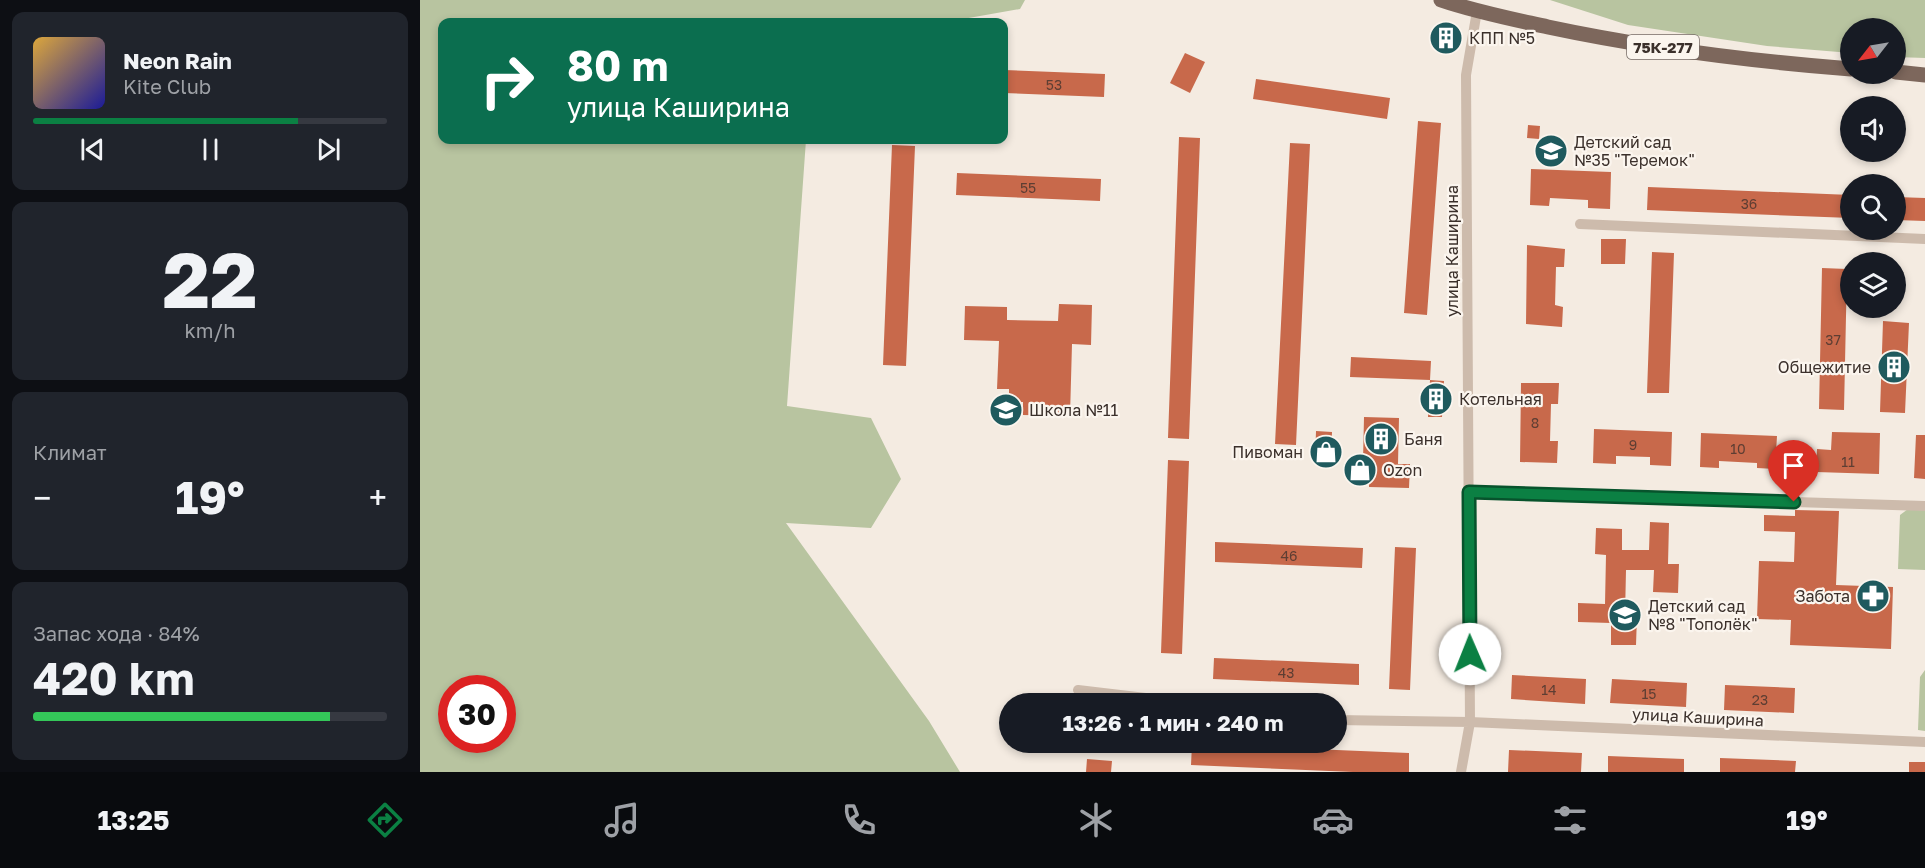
<!DOCTYPE html>
<html lang="ru">
<meta charset="utf-8">
<style>
:root{--surface:#171b24;--page:#20242c;--text:#f1f3f6;--muted:#9ea1a6;--line:#363941;--accent:#0b8043}
body{margin:0;font-family:"Golos Text",sans-serif;background:var(--page);color:var(--text);height:100vh;display:flex;flex-direction:column;font-size:22px;white-space:nowrap}
*{box-sizing:border-box;margin:0}
p{font-size:20px;color:var(--muted)}
.icon{flex:none;width:33px;height:33px;fill:none;stroke:currentColor;stroke-width:2;stroke-linecap:round;stroke-linejoin:round}
.map{position:relative;flex:1;overflow:hidden}
.side{display:flex;flex-direction:column;gap:12px;padding:12px;background:#0d0f14;width:420px}
.side>*{flex:none}
.top-card{position:absolute;left:18px;top:18px;width:570px;height:126px;border-radius:12px;box-shadow:0 3px 9px #0003;background:#0b6e4f;color:#fff;overflow:hidden}
.needle{width:39px;rotate:239deg}
.buttons{position:absolute;left:1420px;top:18px;display:grid;gap:12px}
.buttons a{display:grid;place-items:center;width:66px;height:66px;border-radius:50%;background:var(--surface);box-shadow:0 3px 9px #0003;font-size:30px}
.speed{position:absolute;left:18px;top:675px;display:flex;gap:12px;font-size:30px;font-weight:700;text-align:center}
.speed>*{display:grid;place-content:center;width:78px;height:78px;border-radius:50%;background:var(--surface);box-shadow:0 3px 9px #0003;line-height:1}
.speed .limit{border:9px solid #d22;background:#fff;color:#111}
.pin{position:absolute;display:grid;place-items:center;width:51px;height:51px;color:#fff;margin:-62px -26px;border-radius:50% 50% 50% 0;rotate:-45deg;box-shadow:0 0 6px #0007}
.pin .icon{rotate:45deg}
.me{position:absolute;width:66px;margin:-33px;rotate:359deg;stroke-linejoin:round;filter:drop-shadow(0 0 4px #0008)}
.turn{display:flex;align-items:center;gap:21px;height:126px;padding:0 30px;font-size:27px}
.turn .icon{width:78px;height:78px;stroke-width:2.5}
.turn b{display:block;font-size:42px;line-height:51px}
.big{font-size:45px;font-weight:700;line-height:1.1}
.side .widget{flex:1;display:flex;flex-direction:column;justify-content:center;gap:9px;min-width:0;padding:0 21px;border-radius:12px;background:var(--page)}
.side .dial{align-items:center;gap:0}
.dial b{font-size:78px;line-height:1}
.song{display:flex;align-items:center;gap:18px}
.cover{width:72px;height:72px;border-radius:9px;background:linear-gradient(135deg,hsl(40 70% 55%),hsl(240 70% 35%))}
.played{height:6px;border-radius:3px;background:linear-gradient(90deg,var(--accent) 75%,var(--line) 75%)}
.keys{display:flex;justify-content:space-around;direction:ltr}
.heat{display:flex;justify-content:space-between;align-items:center;font-size:33px;direction:ltr}
.charge{height:9px;border-radius:4px;background:linear-gradient(90deg,#34c759 84%,var(--line) 0)}
.trip{position:absolute;left:579px;top:693px;width:348px;height:60px;border-radius:30px;background:var(--surface);box-shadow:0 3px 9px #0003;font-weight:700;line-height:60px;text-align:center}
.dock{display:flex;height:96px;justify-content:space-around;align-items:center;background:#090b0e;color:var(--muted)}
.dock .icon{width:42px;height:42px}
.dock .active{color:var(--accent)}
.dock b{font-size:27px;color:var(--text)}
main{display:flex;flex:1;min-height:0}
.map>svg:first-child{display:block}
.green{fill:#b8c4a0;fill-rule:evenodd}
.building{fill:#c8694b}
.lines{fill:none;stroke-linecap:round;stroke-linejoin:round}
.street{stroke:#cdbbac;stroke-width:10}
.primary{stroke:#7d675c;stroke-width:15}
.route-casing{stroke:#07532c;stroke-width:15}
.route{stroke:#0b8043;stroke-width:10}
.labels{text-anchor:middle;dominant-baseline:central;stroke-width:4.5;stroke-linejoin:round;paint-order:stroke}
.number-label{font-size:14px;fill:#5e3e33}
.shield{fill:#fbf5ee;stroke:#756b66;stroke-width:1.5}
.shield-label{font-size:15px;font-weight:bold;fill:#3b302b}
.poi-label{font-size:16px;fill:#3b302b;stroke:#fbf5ee;text-anchor:start}
.street-label{font-size:16px;fill:#3b302b;stroke:#fbf5ee}
</style>
<main>
<section class="side">
<div class="widget">
<div class="song"><i class="cover"></i><div><b>Neon Rain</b><p>Kite Club</p></div></div>
<div class="played"></div>
<div class="keys"><svg class="icon" aria-label="previous" viewBox="0 0 24 24"><path d="M18 5L8 12l10 7zM5 5v14"/></svg><svg class="icon" aria-label="pause" viewBox="0 0 24 24"><path d="M8 5v14M16 5v14"/></svg><svg class="icon" aria-label="next" viewBox="0 0 24 24"><path d="M6 5l10 7-10 7zM19 5v14"/></svg></div>
</div>
<div class="widget dial"><b>22</b><p>km/h</p></div>
<div class="widget"><p>Климат</p>
<div class="heat"><a>−</a><b class="big">19°</b><a>+</a></div>
</div>
<div class="widget"><p>Запас хода · 84%</p><b class="big">420 km</b><div class="charge"></div></div>
</section>
<div class="map">
<svg width="1505" height="772" viewBox="0 0 1505 772">
<rect width="100%" height="100%" fill="#f4ebe1"/>
<path class="green" d="M 0,0 L 605,0 L 600,9 L 526,22 L 22,22 L 22,140 L 386,140 L 367,406 L 451,418 L 481,479 L 451,528 L 366,523 L 509,721 L 540,772 L 0,772 ZM 32,688 L 82,688 L 82,740 L 32,740 Z
M 1130,0 L 1505,0 L 1505,58 L 1476,57 L 1476,28 L 1431,28 L 1431,53 L 1347,46 L 1208,25 Z
M 1488,509 L 1505,510 L 1505,570 L 1478,569 L 1480,515 Z
M 1505,670 L 1505,731 L 1498,730 L 1500,677 Z"/>
<path class="building" d="M 1020,30 L 1033,32 L 1031,46 L 1018,43 Z
M 765,53 L 785,62 L 770,93 L 750,83 Z
M 584,70 L 685,74 L 684,97 L 584,93 Z
M 836,79 L 970,98 L 967,119 L 833,99 Z
M 998,121 L 1021,123 L 1007,315 L 984,313 Z
M 1108,125 L 1120,126 L 1119,139 L 1107,138 Z
M 759,137 L 780,138 L 769,439 L 748,438 Z
M 870,143 L 890,144 L 876,445 L 855,444 Z
M 472,145 L 495,146 L 486,366 L 463,365 Z
M 1111,169 L 1191,172 L 1190,209 L 1168,208 L 1168,200 L 1130,198 L 1129,206 L 1110,205 Z
M 537,173 L 681,179 L 680,201 L 536,195 Z
M 1228,187 L 1431,195 L 1431,218 L 1227,210 Z
M 1476,197 L 1505,198 L 1505,221 L 1476,220 Z
M 1181,239 L 1206,239 L 1205,264 L 1181,264 Z
M 1107,245 L 1145,249 L 1144,267 L 1136,267 L 1135,305 L 1143,307 L 1142,327 L 1106,324 Z
M 1232,252 L 1254,253 L 1249,393 L 1227,393 Z
M 1402,268 L 1427,269 L 1424,410 L 1399,409 Z
M 639,304 L 672,305 L 671,345 L 652,344 L 650,416 L 603,415 L 603,402 L 589,402 L 589,389 L 577,389 L 579,341 L 544,340 L 545,306 L 587,307 L 587,320 L 638,321 Z
M 1463,321 L 1489,323 L 1485,413 L 1460,412 Z
M 931,357 L 1011,361 L 1010,380 L 930,377 Z
M 1010,380 L 1024,381 L 1022,417 L 1008,417 Z
M 1101,383 L 1139,383 L 1138,404 L 1131,404 L 1130,441 L 1138,441 L 1137,463 L 1100,462 Z
M 944,417 L 979,418 L 978,464 L 990,464 L 989,488 L 949,487 L 949,480 L 931,479 L 932,461 L 943,461 Z
M 1174,429 L 1252,432 L 1251,466 L 1230,465 L 1230,457 L 1196,456 L 1196,464 L 1173,463 Z
M 896,431 L 912,432 L 911,462 L 895,462 Z
M 1412,432 L 1460,433 L 1459,474 L 1396,472 L 1397,449 L 1411,450 Z
M 1281,433 L 1357,436 L 1355,469 L 1337,468 L 1337,463 L 1299,461 L 1299,468 L 1280,467 Z
M 1496,435 L 1505,435 L 1505,479 L 1494,478 Z
M 748,460 L 769,461 L 762,654 L 741,653 Z
M 1375,510 L 1419,511 L 1416,585 L 1473,587 L 1471,649 L 1370,645 L 1371,620 L 1337,619 L 1339,561 L 1374,562 L 1375,532 L 1344,531 L 1344,515 L 1375,516 Z
M 1230,522 L 1249,523 L 1248,564 L 1259,564 L 1258,593 L 1233,592 L 1234,570 L 1206,570 L 1205,616 L 1217,616 L 1216,645 L 1191,645 L 1191,623 L 1158,622 L 1158,603 L 1185,604 L 1186,555 L 1175,554 L 1176,528 L 1202,529 L 1202,550 L 1229,550 Z
M 795,542 L 943,548 L 942,568 L 795,562 Z
M 975,547 L 996,548 L 990,690 L 969,689 Z
M 794,658 L 939,664 L 939,685 L 793,679 Z
M 1092,675 L 1166,679 L 1165,704 L 1091,699 Z
M 1192,679 L 1267,683 L 1266,707 L 1190,703 Z
M 1305,685 L 1375,688 L 1374,713 L 1304,710 Z
M 772,744 L 989,753 L 989,772 L 933,772 L 771,765 Z
M 1089,750 L 1162,753 L 1161,772 L 1088,772 Z
M 1188,756 L 1264,759 L 1264,772 L 1188,772 Z
M 1300,758 L 1376,761 L 1375,772 L 1300,772 Z
M 667,759 L 692,761 L 691,772 L 666,772 Z
M 1489,762 L 1505,762 L 1505,772 L 1489,772 Z"/>
<g class="lines">
<path class="street" d="M 1160,224 L 1505,239
M 1049,492 L 1505,506
M 658,690 L 776,704
M 916,720 L 1050,722 L 1505,742
M 1041,772 L 1050,722 L 1046,75 L 1057,11"/>
<path class="primary" d="M 1021,0 C 1056,12 1092,19 1128,27 C 1227,48 1329,61 1431,69
M 1476,72 L 1505,75"/>
</g>
<g class="lines">
<g class="route-casing">
<path id="route" d="M 1050,654 L 1049,492 L 1374,502"/>
</g>
<use href="#route" class="route"/>
</g>
<defs>
<g id="building-disc" transform="scale(1.725)"><circle r="9.5" fill="#1f5a5e" stroke="#fbf5ee"/><path d="M-4-6H4V6H1V3H-1V6H-4ZM-2.5-4.3h1.7v1.8h-1.7ZM.8-4.3h1.7v1.8H.8ZM-2.5-1h1.7V.8h-1.7ZM.8-1h1.7V.8H.8Z" fill="#fff"/></g>
<g id="school-disc" transform="scale(1.725)"><circle r="9.5" fill="#1f5a5e" stroke="#fbf5ee"/><path d="M0-5L7-2L0 1L-7-2ZM-4 1L0 2.5L4 1V4Q0 6-4 4Z" fill="#fff"/></g>
<g id="shop-disc" transform="scale(1.725)"><circle r="9.5" fill="#1f5a5e" stroke="#fbf5ee"/><path d="M-5-2.5h2.3a2.7 3.5 0 0 1 5.4 0H5L5.5 6h-11ZM-1.5-2.5h3a1.5 2.3 0 0 0-3 0Z" fill="#fff"/></g>
<g id="pharmacy-disc" transform="scale(1.725)"><circle r="9.5" fill="#1f5a5e" stroke="#fbf5ee"/><path d="M-2-6h4v4h4v4h-4v4h-4v-4h-4v-4h4Z" fill="#fff"/></g>
</defs>
<g fill-rule="evenodd">
<use href="#building-disc" x="1026" y="38"/>
<use href="#school-disc" x="1131" y="151"/>
<use href="#building-disc" x="1474" y="367"/>
<use href="#building-disc" x="1016" y="399"/>
<use href="#school-disc" x="586" y="410"/>
<use href="#building-disc" x="961" y="439"/>
<use href="#shop-disc" x="906" y="452"/>
<use href="#shop-disc" x="940" y="470"/>
<use href="#pharmacy-disc" x="1453" y="596"/>
<use href="#school-disc" x="1205" y="615"/>
</g>
<g class="labels">
<g class="number-label">
<text x="634" y="84">53</text>
<text x="608" y="187">55</text>
<text x="1329" y="203">36</text>
<text x="1413" y="339">37</text>
<text x="1115" y="422">8</text>
<text x="1213" y="444">9</text>
<text x="1318" y="448">10</text>
<text x="1428" y="461">11</text>
<text x="869" y="555">46</text>
<text x="866" y="672">43</text>
<text x="1129" y="689">14</text>
<text x="1229" y="693">15</text>
<text x="1340" y="699">23</text>
</g>
<rect class="shield" x="1207" y="35" width="72" height="24" rx="4.5"/>
<g class="shield-label">
<text x="1243" y="47">75К-277</text>
</g>
<g class="poi-label">
<text x="1049" y="38">КПП №5</text>
<text x="1154" y="142">Детский сад<tspan x="1154" dy="18">№35 "Теремок"</tspan></text>
<text x="1451" y="367" text-anchor="end">Общежитие</text>
<text x="1039" y="399">Котельная</text>
<text x="609" y="410">Школа №11</text>
<text x="984" y="439">Баня</text>
<text x="883" y="452" text-anchor="end">Пивоман</text>
<text x="963" y="470">Ozon</text>
<text x="1430" y="596" text-anchor="end">Забота</text>
<text x="1228" y="606">Детский сад<tspan x="1228" dy="18">№8 "Тополёк"</tspan></text>
</g>
<g class="street-label">
<text transform="translate(1032 251) rotate(-90)">улица Каширина</text>
<text transform="translate(1278 717) rotate(3)">улица Каширина</text>
</g>
</g>
</svg>
<div class="buttons">
<a><svg class="needle" viewBox="-14 -14 28 28"><path d="M0-13l5 13h-10z" fill="#e53935"/><path d="M0 13l5-13h-10z" fill="#9ea1a6"/></svg></a>
<a><svg class="icon" aria-label="sound" viewBox="0 0 24 24"><path d="M4 9h4l5-4v14l-5-4H4zM17 9q2 3 0 6"/></svg></a>
<a><svg class="icon" aria-label="search" viewBox="0 0 24 24"><circle cx="10" cy="10" r="6"/><path d="M15 15l6 6"/></svg></a>
<a><svg class="icon" aria-label="layers" viewBox="0 0 24 24"><path d="M12 4l9 5-9 5-9-5zM3 14l9 5 9-5"/></svg></a>
</div>
<div class="speed"><div class="limit">30</div></div>
<div class="pin" style="left:1374px;top:502px;background:#d93025"><svg class="icon" aria-label="arrive" viewBox="0 0 24 24"><path d="M6 21V4h12l-3 4 3 4H6"/></svg></div>
<svg class="me" style="left:1050px;top:654px" viewBox="-20 -20 40 40"><circle r="19" fill="#fff"/><path d="M0-13L10 11 0 6-10 11z" fill="#0b8043"/></svg>
<div class="trip">13:26 · 1 мин · 240 m</div>
<div class="top-card">
<div class="turn"><svg class="icon" aria-label="right" viewBox="0 0 24 24"><path d="M7 20v-9h11M14 6l5 5-5 5"/></svg><div><b>80 m</b>улица Каширина</div></div>
</div>
</div>
</main>
<nav class="dock">
<b>13:25</b>
<svg class="icon active" aria-label="directions" viewBox="0 0 24 24"><path d="M12 3l9 9-9 9-9-9zM9 14v-3h6M13 9l2 2-2 2"/></svg>
<svg class="icon" aria-label="music" viewBox="0 0 24 24"><path d="M9 18V5l10-2v13"/><circle cx="6" cy="18" r="3"/><circle cx="16" cy="16" r="3"/></svg>
<svg class="icon" aria-label="phone" viewBox="0 0 24 24"><path d="M5 4h4l2 5-3 2q2 4 5 5l2-3 5 2v4C11 20 4 13 5 4z"/></svg>
<svg class="icon" aria-label="climate" viewBox="0 0 24 24"><path d="M12 3v18M4 7l16 10M4 17L20 7"/></svg>
<svg class="icon" aria-label="car" viewBox="0 0 24 24"><path d="M5 17H2v-5l4-1 3-4h7l3 4 3 1v5h-3M9 17h6M6 11h13"/><circle cx="7" cy="17" r="2"/><circle cx="17" cy="17" r="2"/></svg>
<svg class="icon" aria-label="filters" viewBox="0 0 24 24"><path d="M4 7h16M4 17h16"/><circle cx="9" cy="7" r="2"/><circle cx="15" cy="17" r="2"/></svg>
<b>19°</b>
</nav>
